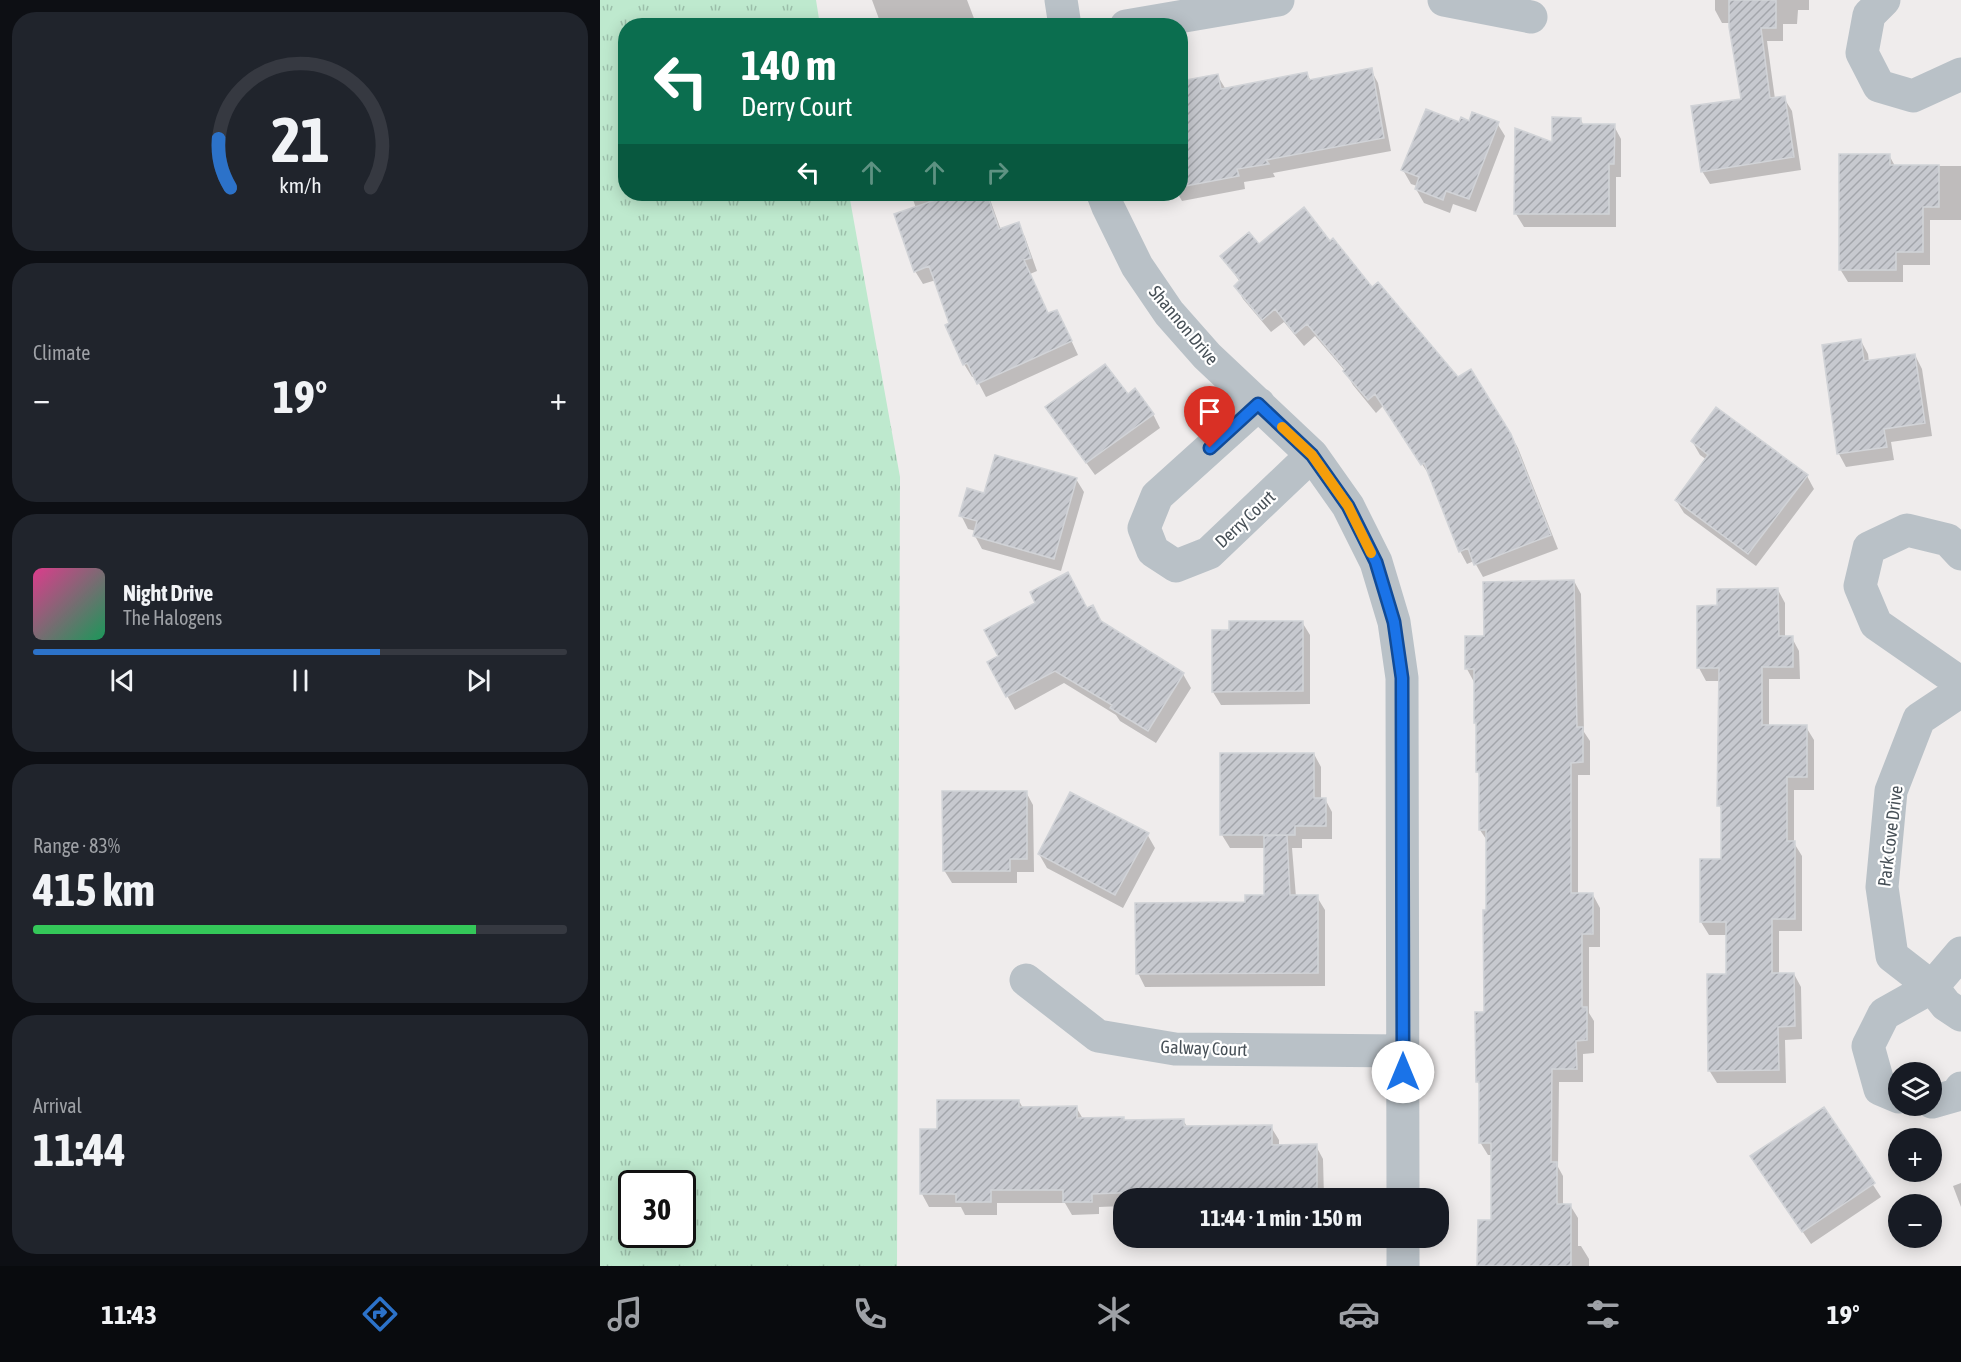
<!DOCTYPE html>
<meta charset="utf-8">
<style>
:root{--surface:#171b24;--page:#20242c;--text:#f1f3f6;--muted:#9ea1a6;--line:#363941;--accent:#2c72c9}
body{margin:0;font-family:"Asap Condensed",sans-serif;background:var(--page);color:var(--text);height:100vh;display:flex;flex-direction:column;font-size:22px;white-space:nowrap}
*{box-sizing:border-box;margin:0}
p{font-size:20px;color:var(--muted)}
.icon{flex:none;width:33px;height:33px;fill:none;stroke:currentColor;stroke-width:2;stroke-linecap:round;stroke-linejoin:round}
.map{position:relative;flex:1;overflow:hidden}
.details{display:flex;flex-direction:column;gap:12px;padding:12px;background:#0d0f14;width:600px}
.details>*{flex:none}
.banner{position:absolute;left:18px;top:18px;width:570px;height:183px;border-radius:24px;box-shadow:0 3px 15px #0003;background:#0b6e4f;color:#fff;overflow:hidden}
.controls{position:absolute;left:1288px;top:1062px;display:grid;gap:12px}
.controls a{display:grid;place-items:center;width:54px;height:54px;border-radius:50%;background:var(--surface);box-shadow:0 3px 15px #0003;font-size:30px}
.speed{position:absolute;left:18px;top:1170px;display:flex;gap:12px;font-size:30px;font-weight:700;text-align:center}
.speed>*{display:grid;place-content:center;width:78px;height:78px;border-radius:50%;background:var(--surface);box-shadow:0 3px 15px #0003;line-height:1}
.speed .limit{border:3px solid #111;border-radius:9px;background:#fff;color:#111}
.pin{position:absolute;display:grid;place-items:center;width:51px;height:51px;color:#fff;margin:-62px -26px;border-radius:50% 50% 50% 0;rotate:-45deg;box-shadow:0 0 6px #0007}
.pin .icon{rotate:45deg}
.me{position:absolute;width:66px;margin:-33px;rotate:0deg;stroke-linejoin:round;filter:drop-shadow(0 0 4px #0008)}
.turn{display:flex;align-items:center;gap:21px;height:126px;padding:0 24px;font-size:27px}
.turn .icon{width:78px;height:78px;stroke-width:2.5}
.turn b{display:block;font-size:42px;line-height:51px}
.lanes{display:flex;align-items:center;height:57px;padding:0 24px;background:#0003;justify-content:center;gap:30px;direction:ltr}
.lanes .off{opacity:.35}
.big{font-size:45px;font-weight:700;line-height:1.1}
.details .tile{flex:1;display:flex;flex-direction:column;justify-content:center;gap:9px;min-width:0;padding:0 21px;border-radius:24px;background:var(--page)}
.details .dial{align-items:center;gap:0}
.dial svg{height:156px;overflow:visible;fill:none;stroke:var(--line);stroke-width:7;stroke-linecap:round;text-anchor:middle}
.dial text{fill:var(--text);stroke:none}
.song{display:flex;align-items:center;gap:18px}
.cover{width:72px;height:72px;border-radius:9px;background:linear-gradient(135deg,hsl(330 70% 55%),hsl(150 70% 35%))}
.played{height:6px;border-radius:3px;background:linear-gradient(90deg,var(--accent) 65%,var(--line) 65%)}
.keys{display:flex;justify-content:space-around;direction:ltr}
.heat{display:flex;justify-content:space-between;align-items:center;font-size:33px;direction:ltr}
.charge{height:9px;border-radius:4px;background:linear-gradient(90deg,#34c759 83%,var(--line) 0)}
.trip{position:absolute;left:513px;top:1188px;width:336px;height:60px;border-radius:24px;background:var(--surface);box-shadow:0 3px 15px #0003;font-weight:700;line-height:60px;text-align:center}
.menu{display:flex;height:96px;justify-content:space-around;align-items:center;background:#090b0e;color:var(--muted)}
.menu .icon{width:42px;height:42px}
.menu .on{color:var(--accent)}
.menu b{font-size:27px;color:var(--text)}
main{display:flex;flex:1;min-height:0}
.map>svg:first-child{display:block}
.grass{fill:url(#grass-tufts);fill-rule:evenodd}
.shadow{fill:#0003}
.building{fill:url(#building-hatch);stroke:#d1d3d7;stroke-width:1.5}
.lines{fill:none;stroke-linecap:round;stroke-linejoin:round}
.minor{stroke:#b9c1c7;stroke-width:33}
.route-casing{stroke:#114b97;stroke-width:15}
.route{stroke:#1a73e8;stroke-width:10}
.slow{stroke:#f59e0b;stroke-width:10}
.labels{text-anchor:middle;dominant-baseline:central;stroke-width:4.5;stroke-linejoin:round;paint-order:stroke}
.street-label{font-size:18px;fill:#475057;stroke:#fff}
</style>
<main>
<section class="details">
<div class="tile dial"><svg viewBox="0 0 100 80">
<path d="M14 69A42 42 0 1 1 86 69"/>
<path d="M14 69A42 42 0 0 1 8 44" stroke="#2c72c9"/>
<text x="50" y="56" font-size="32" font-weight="700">21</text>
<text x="50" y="72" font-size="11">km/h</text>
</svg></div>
<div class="tile"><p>Climate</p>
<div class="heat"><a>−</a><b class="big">19°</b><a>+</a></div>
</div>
<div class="tile">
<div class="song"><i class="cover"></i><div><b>Night Drive</b><p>The Halogens</p></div></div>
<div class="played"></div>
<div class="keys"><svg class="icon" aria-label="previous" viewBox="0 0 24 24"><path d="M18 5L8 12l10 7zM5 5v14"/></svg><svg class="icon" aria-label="pause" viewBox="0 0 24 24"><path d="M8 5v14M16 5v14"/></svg><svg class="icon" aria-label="next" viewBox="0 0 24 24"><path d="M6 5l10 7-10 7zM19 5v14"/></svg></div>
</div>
<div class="tile"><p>Range · 83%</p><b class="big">415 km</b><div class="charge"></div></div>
<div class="tile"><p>Arrival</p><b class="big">11:44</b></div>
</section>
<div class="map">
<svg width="1361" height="1266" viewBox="0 0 1361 1266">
<defs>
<pattern id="grass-tufts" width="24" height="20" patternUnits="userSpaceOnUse" patternTransform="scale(1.5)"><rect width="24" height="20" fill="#bee9ce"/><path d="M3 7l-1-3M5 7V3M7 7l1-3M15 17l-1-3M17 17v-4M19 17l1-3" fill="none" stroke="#9cbfaa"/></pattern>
<pattern id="building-hatch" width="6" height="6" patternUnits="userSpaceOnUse" patternTransform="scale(1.5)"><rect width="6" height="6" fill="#c7c9cf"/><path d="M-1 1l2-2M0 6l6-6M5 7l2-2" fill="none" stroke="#a3a6ab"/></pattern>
</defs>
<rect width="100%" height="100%" fill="#efecec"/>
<path class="grass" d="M 0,0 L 216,0 L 220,25 L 26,26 L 26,194 L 249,194 L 300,477 L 297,1266 L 0,1266 ZM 32,1184 L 82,1184 L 82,1234 L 32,1234 Z"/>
<path class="shadow" d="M 272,0 L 367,0 L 375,21 L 380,18 L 385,26 L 270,26 L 269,23 L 279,19 Z
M 1115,0 L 1209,0 L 1209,10 L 1198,10 L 1197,24 L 1183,24 L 1183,41 L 1167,41 L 1175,99 L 1184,98 L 1192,111 L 1201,170 L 1110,184 L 1102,171 L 1142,100 L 1131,23 L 1122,23 L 1115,10 Z
M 771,70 L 778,83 L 791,151 L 673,173 L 675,177 L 644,182 L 645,189 L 582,201 L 578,194 L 580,194 L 580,90 L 617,75 L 625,88 L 707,74 L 711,81 Z
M 981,120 L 984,126 L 1014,126 L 1021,139 L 1021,177 L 1016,177 L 1016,227 L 924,227 L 916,214 L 954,144 Z
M 870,123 L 897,123 L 905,136 L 876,212 L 853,204 L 850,213 L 824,203 L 816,189 L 817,186 L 811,184 L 803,170 L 860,124 Z
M 1289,155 L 1295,166 L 1361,166 L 1361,220 L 1330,220 L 1330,265 L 1303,265 L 1303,282 L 1248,282 L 1240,269 Z
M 311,194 L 388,194 L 401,230 L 418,224 L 425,237 L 437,271 L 430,274 L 449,315 L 464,325 L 478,355 L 386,397 L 375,376 L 372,377 L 364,364 L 336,280 L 323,284 L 315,271 L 316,208 Z
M 730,243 L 910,434 L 918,448 L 958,549 L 883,577 L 874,561 L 867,564 L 860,551 L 830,476 L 783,406 L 776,413 L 753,385 L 745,371 L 715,336 L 704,346 L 684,322 L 671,332 L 643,299 L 636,286 L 640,282 L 622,256 L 658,246 Z
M 1261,341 L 1268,354 L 1269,362 L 1315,355 L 1322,369 L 1332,436 L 1291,442 L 1294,460 L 1246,467 L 1239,454 Z
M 527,396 L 553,414 L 560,428 L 495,475 L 447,408 Z
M 1092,441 L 1207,476 L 1214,489 L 1156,566 L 1084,513 L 1076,500 L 1107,460 L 1100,455 Z
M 476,479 L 484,492 L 461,571 L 382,549 L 375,536 L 376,531 L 368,529 L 361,515 L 385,494 Z
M 974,581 L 981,594 L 984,732 L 990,741 L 990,775 L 978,775 L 978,895 L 993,895 L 1000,908 L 1000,947 L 989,947 L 989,1013 L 994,1021 L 994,1053 L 983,1054 L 983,1082 L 959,1082 L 958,1167 L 963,1176 L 963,1205 L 970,1205 L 978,1218 L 978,1246 L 981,1246 L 989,1259 L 989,1266 L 879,1266 L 892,1221 L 892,1155 L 888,1155 L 880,1142 L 880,1086 L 877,1081 L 885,1014 L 888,842 L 880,830 L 880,776 L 878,772 L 878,727 L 875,722 L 874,682 L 867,669 L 885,638 Z
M 1178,590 L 1185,603 L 1185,638 L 1192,638 L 1199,651 L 1200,679 L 1169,679 L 1169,727 L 1206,727 L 1214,740 L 1214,790 L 1194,790 L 1194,843 L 1202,856 L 1202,931 L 1179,931 L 1179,974 L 1194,974 L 1201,987 L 1202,1039 L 1185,1040 L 1186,1083 L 1117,1083 L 1109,1070 L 1127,975 L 1127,935 L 1109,935 L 1101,922 L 1122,861 L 1122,811 L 1119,805 L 1120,681 L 1106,681 L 1099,668 L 1098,607 L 1118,606 Z
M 487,610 L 501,623 L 583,674 L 591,688 L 556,743 L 520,721 L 516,715 L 464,683 L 415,710 L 389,663 Z
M 702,622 L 710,635 L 710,704 L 621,705 L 613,692 L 631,631 Z
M 714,754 L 721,767 L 721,799 L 725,799 L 732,812 L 732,839 L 702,839 L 702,848 L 692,848 L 696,897 L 717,897 L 725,910 L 725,986 L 545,987 L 538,973 L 646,903 L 665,897 L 665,848 L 630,848 L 622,835 Z
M 426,792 L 433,805 L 434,872 L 417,872 L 417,883 L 352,883 L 344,870 Z
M 547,834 L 555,848 L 523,908 L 447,868 L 439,854 Z
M 419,1101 L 423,1108 L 476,1107 L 483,1119 L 524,1122 L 583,1120 L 588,1128 L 671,1127 L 679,1140 L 679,1146 L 716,1146 L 723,1159 L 724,1198 L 524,1198 L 524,1206 L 499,1207 L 499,1214 L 472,1215 L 465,1203 L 397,1203 L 397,1215 L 365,1215 L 361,1207 L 329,1207 L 322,1194 L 339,1131 Z
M 1223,1109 L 1281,1197 L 1211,1244 L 1160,1169 Z
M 1361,1183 L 1361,1207 L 1353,1186 Z"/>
<path class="building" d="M 1129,0 L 1176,0 L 1176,28 L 1161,28 L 1170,98 L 1185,96 L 1194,157 L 1101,172 L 1091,106 L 1141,99 L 1129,27 Z
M 772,68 L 784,138 L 666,160 L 669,164 L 637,169 L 639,176 L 580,187 L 580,81 L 618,74 L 621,89 L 707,72 L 709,80 Z
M 826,109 L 859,122 L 861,117 L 869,121 L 872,112 L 899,122 L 869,199 L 846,191 L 843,200 L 815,189 L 819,177 L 801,170 Z
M 952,117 L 981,118 L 981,124 L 1015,124 L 1014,164 L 1009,164 L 1009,214 L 914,214 L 915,128 L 952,142 Z
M 1239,154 L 1290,154 L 1290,165 L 1339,165 L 1339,207 L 1323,207 L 1323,252 L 1296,252 L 1296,270 L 1239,270 Z
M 353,194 L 387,194 L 399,229 L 419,222 L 431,258 L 424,260 L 448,313 L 457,310 L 472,341 L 377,384 L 367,363 L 363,365 L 345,325 L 349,323 L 329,266 L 314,272 L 294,214 Z
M 704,207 L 730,241 L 733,238 L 772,287 L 778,282 L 858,377 L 871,369 L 911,434 L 951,535 L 874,565 L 868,548 L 859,552 L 824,463 L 821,465 L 775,394 L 768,400 L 743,371 L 745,369 L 707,324 L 695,334 L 675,309 L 662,320 L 634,286 L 640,280 L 620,256 L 649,232 L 659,244 Z
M 1261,339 L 1264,361 L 1315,354 L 1325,423 L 1284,429 L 1287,447 L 1237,454 L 1222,345 Z
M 505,364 L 528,394 L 535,388 L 554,414 L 486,463 L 445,407 Z
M 1116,407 L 1208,475 L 1148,554 L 1075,500 L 1108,455 L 1091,441 Z
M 395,455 L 477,478 L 454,559 L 373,536 L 377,521 L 359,516 L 367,488 L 384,493 Z
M 468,572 L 487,608 L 493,605 L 501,621 L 584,673 L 548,731 L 510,708 L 512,705 L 455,671 L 406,697 L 387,662 L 398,656 L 384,630 L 435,603 L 430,592 Z
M 974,580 L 977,727 L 983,727 L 983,762 L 971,763 L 971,893 L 993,893 L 993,934 L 982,934 L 982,1007 L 987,1007 L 987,1040 L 976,1041 L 977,1069 L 952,1069 L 951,1162 L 957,1162 L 957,1204 L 971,1204 L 971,1266 L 877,1266 L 878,1220 L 891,1220 L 891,1143 L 879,1143 L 879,1082 L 876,1082 L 875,1012 L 884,1012 L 883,910 L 886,910 L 886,830 L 879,830 L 879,772 L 876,772 L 876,723 L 874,723 L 874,669 L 865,669 L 865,636 L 884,636 L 883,582 Z
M 1178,588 L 1179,636 L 1193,636 L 1193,667 L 1162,667 L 1162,725 L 1207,725 L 1207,777 L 1187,777 L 1187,841 L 1195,841 L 1195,919 L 1172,919 L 1172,973 L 1194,973 L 1195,1026 L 1178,1027 L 1179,1070 L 1108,1071 L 1107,974 L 1126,974 L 1126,922 L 1100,922 L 1100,859 L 1121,859 L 1121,806 L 1117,806 L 1119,668 L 1097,668 L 1097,606 L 1117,605 L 1117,589 Z
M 629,621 L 703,621 L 703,691 L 612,692 L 612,630 L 629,630 Z
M 620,753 L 714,753 L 714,798 L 726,798 L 726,826 L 695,826 L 695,835 L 620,835 Z
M 342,791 L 427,791 L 427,859 L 410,859 L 410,871 L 343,871 Z
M 470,792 L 549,833 L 515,895 L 438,854 Z
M 687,835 L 690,895 L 718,895 L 718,973 L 536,974 L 535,903 L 645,902 L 645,895 L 664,895 L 664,836 Z
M 337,1100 L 419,1100 L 419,1107 L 477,1106 L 477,1118 L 524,1117 L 524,1120 L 584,1119 L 584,1126 L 672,1125 L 672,1145 L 717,1144 L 717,1198 L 544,1198 L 543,1192 L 492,1194 L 492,1202 L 463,1202 L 463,1190 L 391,1190 L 391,1202 L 356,1202 L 356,1194 L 320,1194 L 320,1129 L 337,1129 Z
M 1224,1107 L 1275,1183 L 1202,1232 L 1150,1156 Z"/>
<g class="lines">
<path class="minor" d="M 461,0 L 465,26
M 844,0 L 931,17
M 1284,0 L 1269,15 L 1262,53 L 1279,86 L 1313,96 L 1361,74
M 526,26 L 678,0
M 503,194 L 508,207 L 537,266 L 569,313 L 607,356 L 712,455 L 748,506 L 776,562 L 794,622 L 802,678 L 803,1198
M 659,404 L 557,496 L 544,528 L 553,551 L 576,566 L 609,553 L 712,455
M 1361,554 L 1348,540 L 1307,530 L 1269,548 L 1260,586 L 1276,624 L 1361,683
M 1361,691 L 1319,719 L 1291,791 L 1282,887 L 1292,956 L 1332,987 L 1361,953
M 426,980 L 498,1036 L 575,1049 L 803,1051
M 1299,1097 L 1280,1089 L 1268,1046 L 1284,1014 L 1332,987 L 1346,1005 L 1361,1015
M 1332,1102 L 1357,1095 L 1361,1088
M 803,1238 L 803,1266"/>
</g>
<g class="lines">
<g class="route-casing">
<path id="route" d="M 610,448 L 658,404 L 712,455 L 748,506 L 776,562 L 794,622 L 802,678 L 803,1072"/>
</g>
<use href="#route" class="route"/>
<path class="slow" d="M 682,427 L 712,455 L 748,506 L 771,553"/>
</g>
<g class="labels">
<g class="street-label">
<text transform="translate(584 325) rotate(50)">Shannon Drive</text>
<text transform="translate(645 519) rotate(-43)">Derry Court</text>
<text transform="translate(1290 836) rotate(-83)">Park Cove Drive</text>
<text transform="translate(604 1048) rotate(2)">Galway Court</text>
</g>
</g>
</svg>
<div class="controls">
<a><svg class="icon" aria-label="layers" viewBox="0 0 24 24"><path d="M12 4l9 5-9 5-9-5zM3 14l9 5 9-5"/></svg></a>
<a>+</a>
<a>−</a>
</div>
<div class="speed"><div class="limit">30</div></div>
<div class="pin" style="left:610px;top:448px;background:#d93025"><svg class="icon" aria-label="arrive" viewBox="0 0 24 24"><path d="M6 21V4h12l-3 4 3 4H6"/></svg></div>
<svg class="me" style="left:803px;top:1072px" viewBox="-20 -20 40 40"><circle r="19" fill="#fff"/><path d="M0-13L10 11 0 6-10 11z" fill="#1a73e8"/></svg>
<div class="trip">11:44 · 1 min · 150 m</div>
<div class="banner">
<div class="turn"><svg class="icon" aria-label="left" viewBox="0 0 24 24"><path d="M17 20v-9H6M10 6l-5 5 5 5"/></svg><div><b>140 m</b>Derry Court</div></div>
<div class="lanes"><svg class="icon" aria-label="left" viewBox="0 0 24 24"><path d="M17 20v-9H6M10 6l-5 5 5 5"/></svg><svg class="icon off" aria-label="ahead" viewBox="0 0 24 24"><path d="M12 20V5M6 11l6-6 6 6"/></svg><svg class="icon off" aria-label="ahead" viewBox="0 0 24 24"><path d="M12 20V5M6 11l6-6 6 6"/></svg><svg class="icon off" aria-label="right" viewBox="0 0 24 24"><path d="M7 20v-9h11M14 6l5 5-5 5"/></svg></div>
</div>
</div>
</main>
<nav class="menu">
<b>11:43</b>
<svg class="icon on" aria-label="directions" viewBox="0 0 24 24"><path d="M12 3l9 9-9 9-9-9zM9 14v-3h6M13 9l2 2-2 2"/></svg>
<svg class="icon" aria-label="music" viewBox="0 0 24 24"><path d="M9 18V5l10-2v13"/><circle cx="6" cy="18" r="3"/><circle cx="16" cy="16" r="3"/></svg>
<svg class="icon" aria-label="phone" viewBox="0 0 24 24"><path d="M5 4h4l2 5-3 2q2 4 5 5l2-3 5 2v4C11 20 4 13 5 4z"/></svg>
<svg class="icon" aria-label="climate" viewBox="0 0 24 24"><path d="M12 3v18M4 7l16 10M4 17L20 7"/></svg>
<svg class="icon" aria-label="car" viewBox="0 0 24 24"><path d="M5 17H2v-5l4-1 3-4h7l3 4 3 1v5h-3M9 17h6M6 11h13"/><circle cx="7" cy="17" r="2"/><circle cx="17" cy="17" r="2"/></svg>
<svg class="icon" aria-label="filters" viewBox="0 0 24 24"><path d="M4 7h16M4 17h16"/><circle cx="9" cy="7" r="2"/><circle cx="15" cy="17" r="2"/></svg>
<b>19°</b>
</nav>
